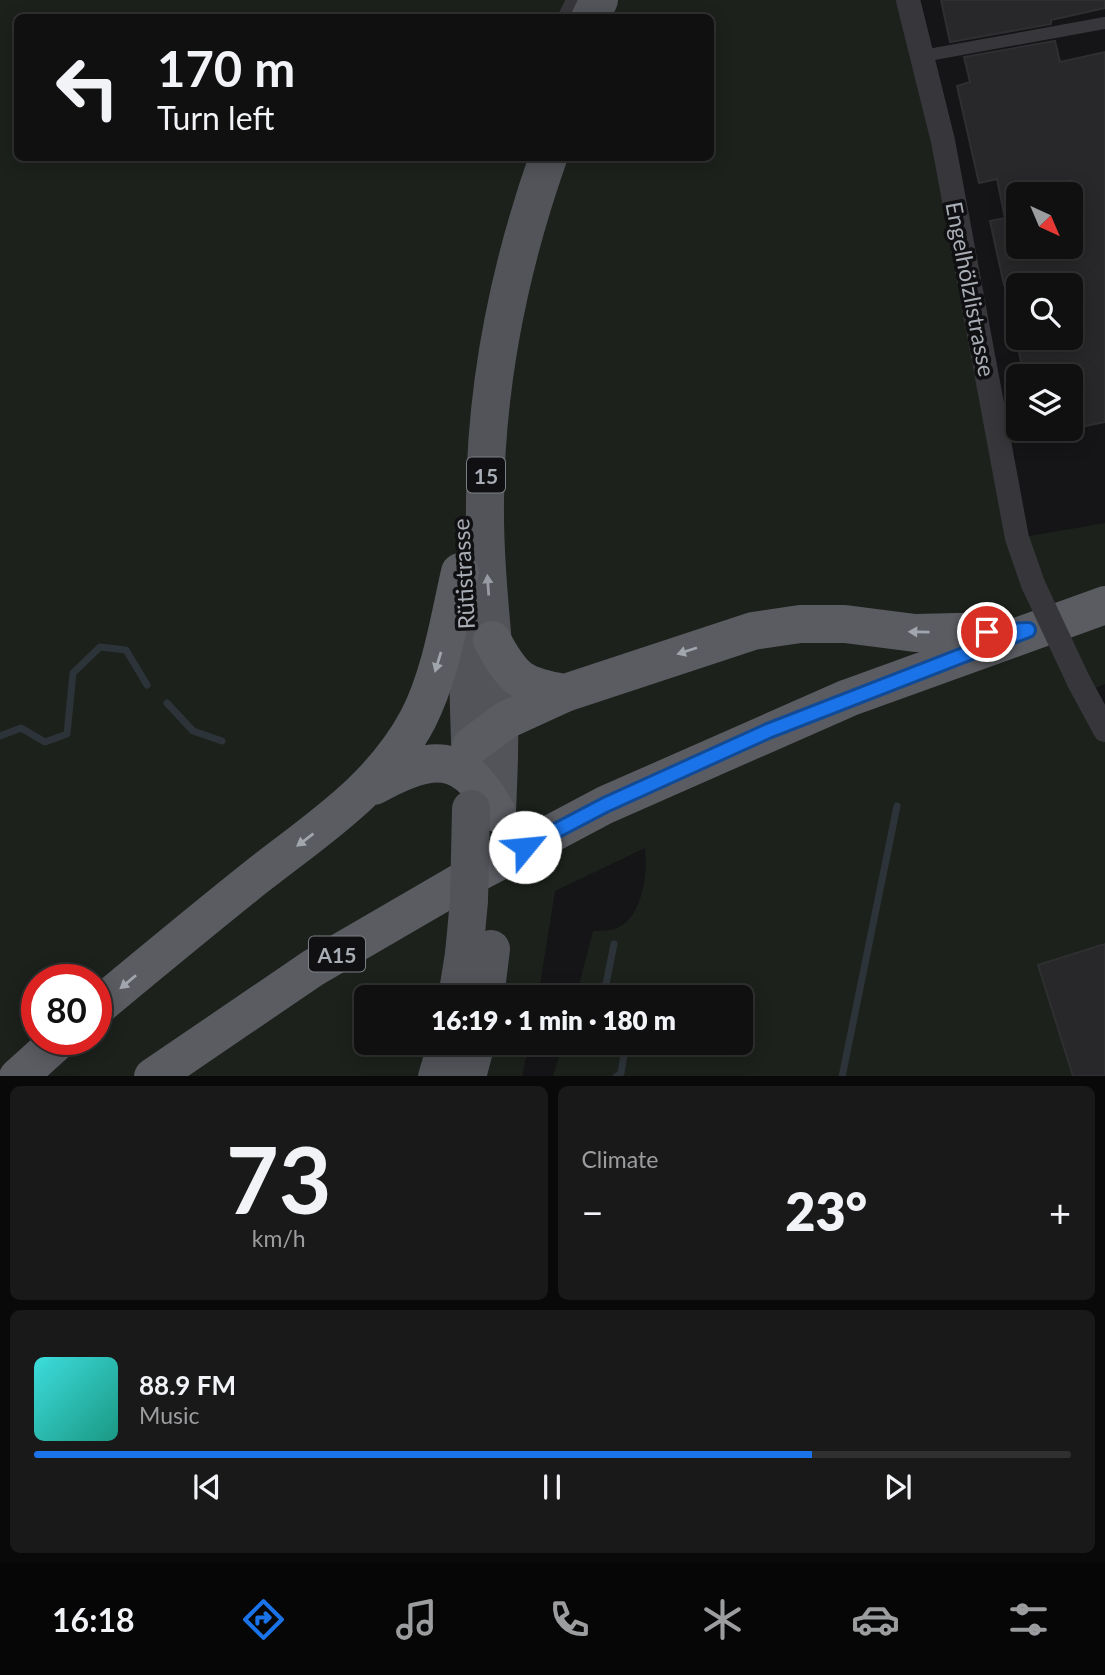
<!DOCTYPE html>
<meta charset="utf-8">
<style>
:root{--surface:#101011;--page:#19191a;--text:#f1f3f6;--muted:#9c9d9f;--line:#303031;--accent:#1a73e8}
body{margin:0;font-family:Lato,sans-serif;background:var(--page);color:var(--text);height:100vh;display:flex;flex-direction:column;font-size:26px;white-space:nowrap}
*{box-sizing:border-box;margin:0}
p{font-size:23px;color:var(--muted)}
.icon{flex:none;width:38px;height:38px;fill:none;stroke:currentColor;stroke-width:2;stroke-linecap:round;stroke-linejoin:round}
.map{position:relative;height:1076px;overflow:hidden}
.sheet{display:flex;flex-direction:column;gap:10px;padding:10px;background:#090909;flex:1}
.sheet>*{flex:none}
.top-card{position:absolute;left:14px;top:14px;width:700px;height:147px;border-radius:10px;box-shadow:0 4px 18px #0003,0 0 0 2px var(--line);background:#101011;color:var(--text);overflow:hidden}
.needle{width:46px;rotate:136deg}
.fabs{position:absolute;left:1006px;top:182px;display:grid;gap:14px}
.fabs a{display:grid;place-items:center;width:77px;height:77px;border-radius:10px;background:var(--surface);box-shadow:0 4px 18px #0003,0 0 0 2px var(--line);font-size:35px}
.speed{position:absolute;left:21px;top:964px;display:flex;gap:14px;font-size:35px;font-weight:700;text-align:center}
.speed>*{display:grid;place-content:center;width:91px;height:91px;border-radius:50%;background:var(--surface);box-shadow:0 4px 18px #0003,0 0 0 2px var(--line);line-height:1}
.speed .limit{border:10px solid #d22;background:#fff;color:#111}
.pin{position:absolute;display:grid;place-items:center;width:60px;height:60px;color:#fff;margin:-30px;border:4px solid #fff;border-radius:50%;box-shadow:0 2px 7px #0007}
.me{position:absolute;width:77px;margin:-38px;rotate:62deg;stroke-linejoin:round;filter:drop-shadow(0 0 5px #0008)}
.turn{display:flex;align-items:center;gap:24px;height:147px;padding:0 28px;font-size:32px}
.turn .icon{width:91px;height:91px;stroke-width:2.5}
.turn b{display:block;font-size:49px;line-height:60px}
.big{font-size:52px;font-weight:800;line-height:1.1}
.sheet .tile{flex:1;display:flex;flex-direction:column;justify-content:center;gap:10px;min-width:0;padding:0 24px;border-radius:10px;background:var(--page)}
.sheet .dial{align-items:center;gap:0}
.dial b{font-size:91px;line-height:1}
.song{display:flex;align-items:center;gap:21px}
.cover{width:84px;height:84px;border-radius:10px;background:linear-gradient(135deg,hsl(180 70% 55%),hsl(170 70% 35%))}
.played{height:7px;border-radius:4px;background:linear-gradient(90deg,var(--accent) 75%,var(--line) 75%)}
.keys{display:flex;justify-content:space-around;direction:ltr}
.heat{display:flex;justify-content:space-between;align-items:center;font-size:38px;direction:ltr}
.sheet .tiles{flex:1;display:grid;gap:10px;grid-template-columns:1fr 1fr}
.tile:last-child{grid-column:span 2}
.trip{position:absolute;left:354px;top:985px;width:399px;height:70px;border-radius:10px;background:var(--surface);box-shadow:0 4px 18px #0003,0 0 0 2px var(--line);font-weight:800;line-height:70px;text-align:center}
.menu{display:flex;height:112px;justify-content:space-around;align-items:center;background:#060607;color:var(--muted)}
.menu .icon{width:49px;height:49px}
.menu .current{color:var(--accent)}
.menu b{font-size:32px;color:var(--text)}
.map>svg:first-child{display:block}
.green{fill:#1c211c;fill-rule:evenodd}
.lines{fill:none;stroke-linecap:round;stroke-linejoin:round}
.stream{stroke:#2d3439;stroke-width:7}
.building{fill:#28282a;stroke:#2f2f32;stroke-width:2;fill-rule:evenodd}
.service{stroke:#37373b;stroke-width:12}
.minor{stroke:#37373b;stroke-width:24}
.primary{stroke:#53545a;stroke-width:38}
.trunk{stroke:#5b5c62;stroke-width:38}
.minor-bridge{stroke:#37373b;stroke-width:24}
.primary-bridge{stroke:#53545a;stroke-width:38}
.oneway{fill:#989ba3}
.oneway2{fill:#a1a5ad}
.route-casing{stroke:#114b97;stroke-width:18}
.route{stroke:#1a73e8;stroke-width:12}
.labels{text-anchor:middle;dominant-baseline:central;stroke-width:7;stroke-linejoin:round;paint-order:stroke}
.shield{fill:#101012;stroke:#7b7e84;stroke-width:2}
.shield-label{font-size:21px;font-weight:bold;fill:#a9adb5}
.street-label{font-size:23px;fill:#a9adb5;stroke:#101012}
</style>
<div class="map">
<svg width="1105" height="1077" viewBox="0 0 1105 1077">
<rect width="100%" height="100%" fill="#151517"/>
<path class="green" d="M 0,0 L 908,0 L 1018,538 L 1105,523 L 1105,684 L 1084,693 L 1105,730 L 1105,1076 L 553,1076 L 563,1043 L 740,1043 L 740,998 L 576,997 L 593,931 C 603,931 612,931 621,926 C 643,913 648,871 645,848 L 555,891 L 538,997 L 366,998 L 366,1043 L 529,1043 L 522,1076 L 0,1077 ZM 18,18 L 710,18 L 710,158 L 18,158 ZM 37,980 L 96,980 L 96,1040 L 37,1040 Z"/>
<g class="lines">
<path class="stream" d="M 167,703 L 193,731 L 222,741
M 0,736 L 21,728 L 45,742 L 67,734 L 73,673 L 100,647 L 126,650 L 147,685
M 607,998 L 605,989 L 614,944
M 616,1077 L 621,1073 L 626,1043
M 842,1077 L 897,806"/>
</g>
<path class="building" d="M 941,0 L 1105,0 L 1105,8 L 1051,20 L 1051,24 L 950,42 Z
M 1055,41 L 1060,62 L 1105,52 L 1105,422 L 1071,429 L 1071,376 L 1024,376 L 1016,338 L 1071,338 L 1071,285 L 1004,285 L 990,221 L 1005,218 L 997,179 L 979,183 L 957,86 L 970,82 L 964,57 ZM 1071,180 L 1071,247 L 1018,247 L 1018,191 Z
M 1105,944 L 1105,1076 L 1073,1076 L 1038,965 Z"/>
<g class="lines">
<path class="service" d="M 563,18 L 572,0
M 923,56 L 1105,23"/>
<path class="minor" d="M 908,0 L 943,141 L 1017,538 L 1033,584
M 1079,682 L 1105,730"/>
<path class="primary" d="M 590,18 L 599,0
M 467,640 L 471,776
M 497,813 C 498,783 500,752 499,723 C 495,648 484,575 485,500 C 486,381 509,269 548,158
M 457,998 L 464,954
M 485,998 L 491,949
M 437,1077 L 447,1043
M 467,1077 L 476,1043"/>
<path class="trunk" d="M 492,640 C 513,679 521,686 565,693
M 471,746 L 506,720 L 565,693 L 753,631 L 800,624 L 845,624 L 915,633 L 1000,631
M 374,786 C 431,754 464,750 497,813
M 96,1008 C 149,964 202,920 256,877 C 317,829 381,789 418,719 C 441,674 449,620 460,572
M 18,1077 L 59,1040
M 153,1077 L 313,968 L 473,875 L 605,805 L 848,698 L 1105,605"/>
<path class="minor-bridge" d="M 1033,584 L 1079,682"/>
<path class="primary-bridge" d="M 464,954 L 469,901 L 471,809"/>
</g>
<defs><path id="oneway-solid" d="M-6-.8H1V-3.2L6.5 0L1 3.2V.8H-6Z" transform="scale(1.75)"/></defs>
<use class="oneway" href="#oneway-solid" transform="translate(488 585) rotate(-94)"/>
<g class="oneway2">
<use href="#oneway-solid" transform="translate(919 632) rotate(-179)"/>
<use href="#oneway-solid" transform="translate(687 651) rotate(162)"/>
<use href="#oneway-solid" transform="translate(438 662) rotate(107)"/>
<use href="#oneway-solid" transform="translate(305 840) rotate(143)"/>
<use href="#oneway-solid" transform="translate(128 982) rotate(140)"/>
</g>
<g class="lines">
<g class="route-casing">
<path id="route" d="M 525,847 L 605,805 L 768,731 L 1028,630 L 987,632"/>
</g>
<use href="#route" class="route"/>
</g>
<g class="labels">
<g class="shield">
<rect x="467" y="457.5" width="38" height="35" rx="5"/>
<rect x="309" y="936.5" width="56" height="35" rx="5"/>
</g>
<g class="shield-label">
<text x="486" y="475">15</text>
<text x="337" y="954">A15</text>
</g>
<g class="street-label">
<text transform="translate(971 289) rotate(79)">Engelhölzlistrasse</text>
<text transform="translate(463 574) rotate(-93)">Rütistrasse</text>
</g>
</g>
</svg>
<div class="fabs">
<a><svg class="needle" viewBox="-14 -14 28 28"><path d="M0-13l5 13h-10z" fill="#e53935"/><path d="M0 13l5-13h-10z" fill="#9c9d9f"/></svg></a>
<a><svg class="icon" aria-label="search" viewBox="0 0 24 24"><circle cx="10" cy="10" r="6"/><path d="M15 15l6 6"/></svg></a>
<a><svg class="icon" aria-label="layers" viewBox="0 0 24 24"><path d="M12 4l9 5-9 5-9-5zM3 14l9 5 9-5"/></svg></a>
</div>
<div class="speed"><div class="limit">80</div></div>
<div class="pin" style="left:987px;top:632px;background:#d93025"><svg class="icon" aria-label="arrive" viewBox="0 0 24 24"><path d="M6 21V4h12l-3 4 3 4H6"/></svg></div>
<svg class="me" style="left:525px;top:847px" viewBox="-20 -20 40 40"><circle r="19" fill="#fff"/><path d="M0-13L10 11 0 6-10 11z" fill="#1a73e8"/></svg>
<div class="trip">16:19 · 1 min · 180 m</div>
<div class="top-card">
<div class="turn"><svg class="icon" aria-label="left" viewBox="0 0 24 24"><path d="M17 20v-9H6M10 6l-5 5 5 5"/></svg><div><b>170 m</b>Turn left</div></div>
</div>
</div>
<section class="sheet">
<div class="tiles">
<div class="tile dial"><b>73</b><p>km/h</p></div>
<div class="tile"><p>Climate</p>
<div class="heat"><a>−</a><b class="big">23°</b><a>+</a></div>
</div>
<div class="tile">
<div class="song"><i class="cover"></i><div><b>88.9 FM</b><p>Music</p></div></div>
<div class="played"></div>
<div class="keys"><svg class="icon" aria-label="previous" viewBox="0 0 24 24"><path d="M18 5L8 12l10 7zM5 5v14"/></svg><svg class="icon" aria-label="pause" viewBox="0 0 24 24"><path d="M8 5v14M16 5v14"/></svg><svg class="icon" aria-label="next" viewBox="0 0 24 24"><path d="M6 5l10 7-10 7zM19 5v14"/></svg></div>
</div>
</div>
</section>
<nav class="menu">
<b>16:18</b>
<svg class="icon current" aria-label="directions" viewBox="0 0 24 24"><path d="M12 3l9 9-9 9-9-9zM9 14v-3h6M13 9l2 2-2 2"/></svg>
<svg class="icon" aria-label="music" viewBox="0 0 24 24"><path d="M9 18V5l10-2v13"/><circle cx="6" cy="18" r="3"/><circle cx="16" cy="16" r="3"/></svg>
<svg class="icon" aria-label="phone" viewBox="0 0 24 24"><path d="M5 4h4l2 5-3 2q2 4 5 5l2-3 5 2v4C11 20 4 13 5 4z"/></svg>
<svg class="icon" aria-label="climate" viewBox="0 0 24 24"><path d="M12 3v18M4 7l16 10M4 17L20 7"/></svg>
<svg class="icon" aria-label="car" viewBox="0 0 24 24"><path d="M5 17H2v-5l4-1 3-4h7l3 4 3 1v5h-3M9 17h6M6 11h13"/><circle cx="7" cy="17" r="2"/><circle cx="17" cy="17" r="2"/></svg>
<svg class="icon" aria-label="filters" viewBox="0 0 24 24"><path d="M4 7h16M4 17h16"/><circle cx="9" cy="7" r="2"/><circle cx="15" cy="17" r="2"/></svg>
</nav>
